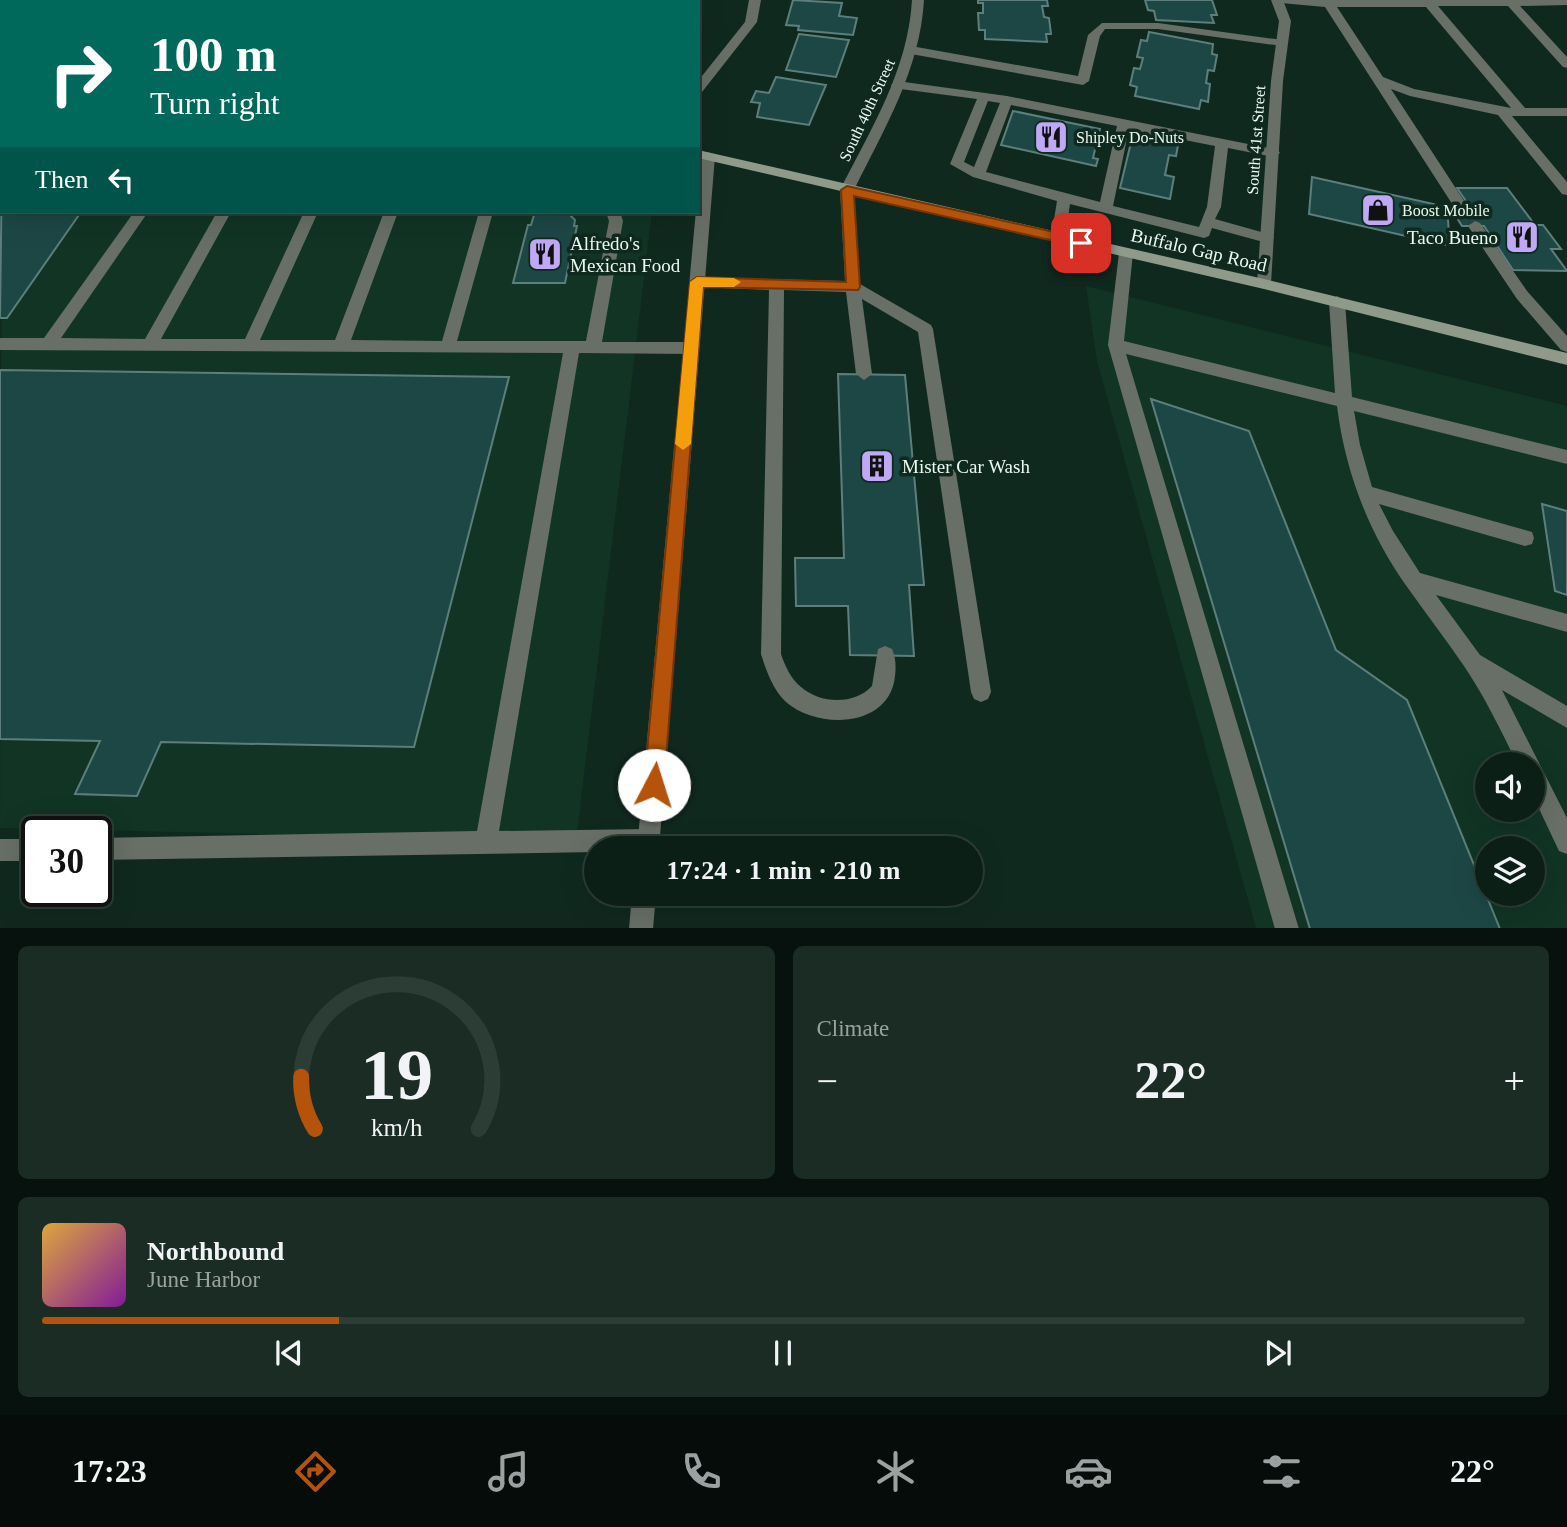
<!DOCTYPE html>
<meta charset="utf-8">
<style>
:root{--surface:#0c1f17;--page:#1a2c24;--text:#f1f3f6;--muted:#9aa2a1;--line:#2c3d36;--accent:#b45309}
body{margin:0;font-family:"Times New Roman",serif;background:var(--page);color:var(--text);height:100vh;display:flex;flex-direction:column;font-size:26px;white-space:nowrap}
*{box-sizing:border-box;margin:0}
p{font-size:23px;color:var(--muted)}
.icon{flex:none;width:38px;height:38px;fill:none;stroke:currentColor;stroke-width:2;stroke-linecap:round;stroke-linejoin:round}
.map{position:relative;height:928px;overflow:hidden}
.drawer{display:flex;flex-direction:column;gap:18px;padding:18px;background:#07110d;flex:1}
.drawer>*{flex:none}
.guide{position:absolute;left:0px;top:0px;width:700px;height:214px;box-shadow:0 7px 28px #0002,0 0 0 2px var(--line);background:#00695c;color:#fff;overflow:hidden}
.tools{position:absolute;left:1475px;top:752px;display:grid;gap:14px}
.tools a{display:grid;place-items:center;width:70px;height:70px;border-radius:50%;background:var(--surface);box-shadow:0 7px 28px #0002,0 0 0 2px var(--line);font-size:35px}
.speed{position:absolute;left:21px;top:816px;display:flex;gap:14px;font-size:35px;font-weight:700;text-align:center}
.speed>*{display:grid;place-content:center;width:91px;height:91px;border-radius:50%;background:var(--surface);box-shadow:0 7px 28px #0002,0 0 0 2px var(--line);line-height:1}
.speed .limit{border:4px solid #111;border-radius:10px;background:#fff;color:#111}
.pin{position:absolute;display:grid;place-items:center;width:60px;height:60px;color:#fff;margin:-30px;border-radius:14px;box-shadow:0 4px 10px #0006}
.me{position:absolute;width:77px;margin:-38px;rotate:5deg;stroke-linejoin:round;filter:drop-shadow(0 0 5px #0008)}
.turn{display:flex;align-items:center;gap:24px;height:147px;padding:0 35px;font-size:32px}
.turn .icon{width:91px;height:91px;stroke-width:2.5}
.turn b{display:block;font-size:49px;line-height:60px}
.then{display:flex;align-items:center;height:66px;padding:0 35px;background:#0003;gap:14px;font-size:26px}
.big{font-size:52px;font-weight:700;line-height:1.1}
.drawer .tile{flex:1;display:flex;flex-direction:column;justify-content:center;gap:10px;min-width:0;padding:0 24px;border-radius:10px;background:var(--page)}
.drawer .dial{align-items:center;gap:0}
.dial svg{height:182px;overflow:visible;fill:none;stroke:var(--line);stroke-width:7;stroke-linecap:round;text-anchor:middle}
.dial text{fill:var(--text);stroke:none}
.song{display:flex;align-items:center;gap:21px}
.cover{width:84px;height:84px;border-radius:10px;background:linear-gradient(135deg,hsl(40 70% 55%),hsl(290 70% 35%))}
.played{height:7px;border-radius:4px;background:linear-gradient(90deg,var(--accent) 20%,var(--line) 20%)}
.keys{display:flex;justify-content:space-around;direction:ltr}
.heat{display:flex;justify-content:space-between;align-items:center;font-size:38px;direction:ltr}
.drawer .tiles{flex:1;display:grid;gap:18px;grid-template-columns:1fr 1fr}
.tile:last-child{grid-column:span 2}
.trip{position:absolute;left:584px;top:836px;width:399px;height:70px;border-radius:35px;background:var(--surface);box-shadow:0 7px 28px #0002,0 0 0 2px var(--line);font-weight:700;line-height:70px;text-align:center}
.dock{display:flex;height:112px;justify-content:space-around;align-items:center;background:#050c09;color:var(--muted)}
.dock .icon{width:49px;height:49px}
.dock .current{color:var(--accent)}
.dock b{font-size:32px;color:var(--text)}
.map>svg:first-child{display:block}
.built{fill:#113425;fill-rule:evenodd}
.building{fill:#1d4745;stroke:#5d7f7c;stroke-width:2}
.lines{fill:none;stroke-linecap:round;stroke-linejoin:round}
.service{fill:#686f66;fill-rule:evenodd}
.minor{fill:#686f66;fill-rule:evenodd}
.secondary{fill:#8f9a8b;fill-rule:evenodd}
.route{fill:#b45309;stroke:#753606;stroke-width:2}
.slow{fill:#f59e0b}
.labels{text-anchor:middle;dominant-baseline:central;stroke-width:7;stroke-linejoin:round;paint-order:stroke}
.far-street-label{font-size:16px;fill:#eaf9f1;stroke:#10291f}
.far-poi-label{font-size:16px;fill:#eaf9f1;stroke:#10291f;text-anchor:start}
.poi-label{font-size:19px;fill:#eaf9f1;stroke:#10291f;text-anchor:start}
.street-label{font-size:19px;fill:#eaf9f1;stroke:#10291f}
</style>
<div class="map">
<svg width="1567" height="929" viewBox="0 0 1567 929">
<rect width="100%" height="100%" fill="#10291f"/>
<path class="built" d="M 2,101 L 2,212 L 652,212 L 576,841 L 0,828 Z
M 1086,286 L 1567,406 L 1567,928 L 1256,928 L 1097,361 ZM 1488,765 L 1533,765 L 1533,810 L 1488,810 ZM 1488,849 L 1533,849 L 1533,894 L 1488,894 Z"/>
<path class="building" d="M 793,0 L 842,3 L 839,16 L 857,18 L 853,35 L 798,30 L 799,26 L 786,25 Z
M 978,0 L 1047,0 L 1048,6 L 1042,6 L 1044,17 L 1049,18 L 1051,34 L 1046,34 L 1047,42 L 985,39 L 985,30 L 979,30 L 978,13 L 983,13 L 983,3 L 978,3 Z
M 1145,0 L 1212,0 L 1217,15 L 1211,15 L 1214,23 L 1156,20 L 1154,11 L 1148,10 Z
M 1149,32 L 1213,44 L 1212,54 L 1217,55 L 1214,71 L 1208,70 L 1206,83 L 1210,84 L 1208,102 L 1201,100 L 1199,109 L 1135,96 L 1137,87 L 1130,85 L 1134,68 L 1140,69 L 1143,58 L 1137,57 L 1141,40 L 1147,41 Z
M 799,34 L 849,40 L 836,77 L 786,70 Z
M 776,77 L 826,85 L 809,125 L 757,117 L 760,103 L 751,102 L 756,91 L 769,93 Z
M 1013,111 L 1100,129 L 1093,158 L 1098,159 L 1096,166 L 1001,145 Z
M 1134,130 L 1179,140 L 1176,156 L 1169,155 L 1165,175 L 1174,177 L 1170,199 L 1120,188 Z
M 2,158 L 2,212 L 81,212 L 7,318 L 0,318 Z
M 1312,177 L 1447,207 L 1450,246 L 1309,214 Z
M 1457,188 L 1507,188 L 1535,225 L 1543,225 L 1561,249 L 1551,249 L 1567,271 L 1513,270 L 1484,226 L 1462,226 L 1452,210 L 1472,210 Z
M 534,215 L 570,215 L 575,220 L 574,226 L 577,226 L 565,283 L 513,283 L 528,225 L 531,225 Z
M 0,370 L 509,377 L 414,747 L 161,742 L 137,796 L 75,794 L 100,741 L 0,739 Z
M 838,374 L 905,375 L 924,585 L 909,585 L 914,656 L 850,655 L 848,606 L 796,606 L 795,558 L 844,558 Z
M 1151,399 L 1249,431 L 1336,650 L 1407,700 L 1500,929 L 1310,929 Z
M 1542,504 L 1567,511 L 1567,595 L 1555,591 Z"/>
<g class="lines">
<path class="service" d="M 383,0 L 395,0 L 382,2 Z
M 749,0 L 761,0 L 757,22 L 702,92 L 698,93 L 698,81 L 745,22 Z
M 1275,0 L 1567,0 L 1567,5 L 1520,6 L 1567,57 L 1567,68 L 1563,67 L 1508,6 L 1438,6 L 1525,108 L 1567,108 L 1567,116 L 1512,116 L 1567,182 L 1567,195 L 1562,194 L 1498,115 L 1410,96 L 1391,89 L 1470,210 L 1463,215 L 1458,213 L 1325,7 L 1281,3 ZM 1337,7 L 1426,7 L 1511,108 L 1414,89 L 1383,77 Z
M 1102,23 L 1158,23 L 1282,40 L 1288,43 L 1282,46 L 1158,29 L 1105,29 L 1100,36 L 1089,81 L 1083,85 L 911,54 L 905,50 L 911,46 L 1078,76 L 1088,35 Z
M 897,81 L 1007,96 L 1278,150 L 1280,153 L 1273,157 L 1228,148 L 1221,207 L 1215,219 L 1272,235 L 1274,238 L 1267,243 L 1212,228 L 1209,236 L 1204,238 L 1070,204 L 1065,238 L 1058,243 L 1053,241 L 1051,238 L 1057,201 L 973,177 L 950,164 L 977,99 L 893,88 L 891,85 ZM 988,101 L 1000,103 L 974,167 L 964,162 ZM 1011,105 L 1117,126 L 1100,202 L 986,172 ZM 1129,129 L 1215,146 L 1207,207 L 1199,227 L 1113,206 Z
M 0,140 L 2,140 L 0,150 Z
M 847,186 L 854,190 L 860,284 L 931,325 L 933,329 L 991,692 L 988,699 L 981,702 L 974,699 L 971,692 L 918,332 L 862,299 L 872,374 L 864,380 L 856,374 L 846,292 L 784,290 L 781,654 C 785,666 791,679 801,687 C 820,704 855,705 872,686 L 878,649 L 885,646 L 892,649 C 896,658 896,667 895,676 C 890,728 818,730 786,702 C 773,690 766,670 761,654 L 769,290 L 697,287 L 690,282 L 697,277 L 845,281 L 840,190 Z
M 134,212 L 148,212 L 61,338 L 145,339 L 217,212 L 231,212 L 161,339 L 245,339 L 304,212 L 318,212 L 260,340 L 335,340 L 384,212 L 398,212 L 351,340 L 442,341 L 479,212 L 493,212 L 457,341 L 586,341 L 609,221 L 606,212 L 620,212 L 623,221 L 602,342 L 691,342 L 699,348 L 691,354 L 579,353 L 499,831 L 649,829 L 657,832 L 660,840 L 657,848 L 597,849 L 597,852 L 96,860 L 96,838 L 477,831 L 563,353 L 0,350 L 0,338 L 44,338 Z
M 1475,221 L 1480,223 L 1527,291 L 1567,336 L 1567,352 L 1561,350 L 1517,299 L 1468,226 Z
M 1126,248 L 1133,253 L 1124,341 L 1335,393 L 1329,302 L 1337,296 L 1345,302 L 1352,397 L 1567,450 L 1567,464 L 1354,411 L 1360,445 L 1372,487 L 1532,532 L 1534,538 L 1532,544 L 1525,546 L 1379,504 L 1393,531 L 1420,573 L 1567,614 L 1567,632 L 1436,595 L 1480,655 L 1567,706 L 1567,728 L 1502,690 L 1567,818 L 1567,854 L 1559,851 L 1533,796 L 1533,765 L 1518,765 C 1501,731 1485,697 1464,666 C 1445,638 1424,611 1405,584 C 1368,531 1345,471 1337,406 L 1126,354 L 1299,929 L 1275,929 L 1108,345 L 1119,253 Z
M 0,839 L 37,839 L 37,861 L 0,861 Z"/>
<path class="minor" d="M 192,0 L 205,0 L 191,2 Z
M 556,0 L 568,0 L 556,2 Z
M 912,0 L 924,0 C 920,70 884,129 854,190 L 852,193 L 842,193 L 840,190 C 871,129 908,70 912,0 Z
M 1271,0 L 1283,0 L 1291,21 L 1283,81 L 1271,284 L 1264,289 L 1257,284 L 1271,81 L 1279,21 Z
M 2,71 L 2,80 L 0,81 L 0,72 Z
M 708,152 L 715,156 L 659,849 L 637,849 L 701,156 Z
M 632,894 L 656,894 L 653,929 L 629,929 Z"/>
<path class="secondary" d="M 70,0 L 87,0 L 88,2 L 72,2 Z
M 698,150 L 1264,279 L 1567,353 L 1567,365 L 1264,289 L 698,158 Z"/>
</g>
<path class="route" d="M 847,186 L 1081,238 L 1087,243 L 1081,247 L 854,196 L 860,287 L 858,290 L 703,287 L 664,785 L 661,792 L 654,795 L 647,792 L 644,785 L 690,282 L 697,277 L 846,282 L 841,190 Z"/>
<path class="slow" d="M 697,277 L 734,278 L 741,282 L 734,287 L 703,287 L 691,444 L 683,450 L 675,444 L 690,282 Z"/>
<defs>
<g id="restaurant-square" transform="scale(1.75)"><rect x="-9" y="-9" width="18" height="18" rx="4" fill="#bfa9f4" stroke="#10291f"/><path d="M-5-6h1v4h1v-4h1v4h1v-4h1v5L-1.5 .5V6h-2V.5L-5-1ZM5-6V6H3V1.5H1.5Q1.5-4 5-6Z" fill="#111"/></g>
<g id="shop-square" transform="scale(1.75)"><rect x="-9" y="-9" width="18" height="18" rx="4" fill="#bfa9f4" stroke="#10291f"/><path d="M-5-2.5h2.3a2.7 3.5 0 0 1 5.4 0H5L5.5 6h-11ZM-1.5-2.5h3a1.5 2.3 0 0 0-3 0Z" fill="#111"/></g>
<g id="building-square" transform="scale(1.75)"><rect x="-9" y="-9" width="18" height="18" rx="4" fill="#bfa9f4" stroke="#10291f"/><path d="M-4-6H4V6H1V3H-1V6H-4ZM-2.5-4.3h1.7v1.8h-1.7ZM.8-4.3h1.7v1.8H.8ZM-2.5-1h1.7V.8h-1.7ZM.8-1h1.7V.8H.8Z" fill="#111"/></g>
</defs>
<g fill-rule="evenodd">
<use href="#restaurant-square" x="1051" y="137"/>
<use href="#shop-square" x="1378" y="210"/>
<use href="#restaurant-square" x="1522" y="237"/>
<use href="#restaurant-square" x="545" y="254"/>
<use href="#building-square" x="877" y="466"/>
</g>
<g class="labels">
<g class="far-street-label">
<text transform="translate(867 110) rotate(-65)">South 40th Street</text>
<text transform="translate(1256 140) rotate(-86)">South 41st Street</text>
</g>
<g class="far-poi-label">
<text x="1076" y="137">Shipley Do-Nuts</text>
<text x="1402" y="210">Boost Mobile</text>
</g>
<g class="poi-label">
<text x="1498" y="237" text-anchor="end">Taco Bueno</text>
<text x="570" y="243">Alfredo's<tspan x="570" dy="22">Mexican Food</tspan></text>
<text x="902" y="466">Mister Car Wash</text>
</g>
<g class="street-label">
<text transform="translate(1199 250) rotate(13)">Buffalo Gap Road</text>
</g>
</g>
</svg>
<div class="tools">
<a><svg class="icon" aria-label="sound" viewBox="0 0 24 24"><path d="M4 9h4l5-4v14l-5-4H4zM17 9q2 3 0 6"/></svg></a>
<a><svg class="icon" aria-label="layers" viewBox="0 0 24 24"><path d="M12 4l9 5-9 5-9-5zM3 14l9 5 9-5"/></svg></a>
</div>
<div class="speed"><div class="limit">30</div></div>
<div class="pin" style="left:1081px;top:243px;background:#d93025"><svg class="icon" aria-label="arrive" viewBox="0 0 24 24"><path d="M6 21V4h12l-3 4 3 4H6"/></svg></div>
<svg class="me" style="left:654px;top:785px" viewBox="-20 -20 40 40"><circle r="19" fill="#fff"/><path d="M0-13L10 11 0 6-10 11z" fill="#b45309"/></svg>
<div class="trip">17:24 · 1 min · 210 m</div>
<div class="guide">
<div class="turn"><svg class="icon" aria-label="right" viewBox="0 0 24 24"><path d="M7 20v-9h11M14 6l5 5-5 5"/></svg><div><b>100 m</b>Turn right</div></div>
<div class="then">Then<svg class="icon" aria-label="left" viewBox="0 0 24 24"><path d="M17 20v-9H6M10 6l-5 5 5 5"/></svg></div>
</div>
</div>
<section class="drawer">
<div class="tiles">
<div class="tile dial"><svg viewBox="0 0 100 80">
<path d="M14 69A42 42 0 1 1 86 69"/>
<path d="M14 69A42 42 0 0 1 8 46" stroke="#b45309"/>
<text x="50" y="56" font-size="32" font-weight="700">19</text>
<text x="50" y="72" font-size="11">km/h</text>
</svg></div>
<div class="tile"><p>Climate</p>
<div class="heat"><a>−</a><b class="big">22°</b><a>+</a></div>
</div>
<div class="tile">
<div class="song"><i class="cover"></i><div><b>Northbound</b><p>June Harbor</p></div></div>
<div class="played"></div>
<div class="keys"><svg class="icon" aria-label="previous" viewBox="0 0 24 24"><path d="M18 5L8 12l10 7zM5 5v14"/></svg><svg class="icon" aria-label="pause" viewBox="0 0 24 24"><path d="M8 5v14M16 5v14"/></svg><svg class="icon" aria-label="next" viewBox="0 0 24 24"><path d="M6 5l10 7-10 7zM19 5v14"/></svg></div>
</div>
</div>
</section>
<nav class="dock">
<b>17:23</b>
<svg class="icon current" aria-label="directions" viewBox="0 0 24 24"><path d="M12 3l9 9-9 9-9-9zM9 14v-3h6M13 9l2 2-2 2"/></svg>
<svg class="icon" aria-label="music" viewBox="0 0 24 24"><path d="M9 18V5l10-2v13"/><circle cx="6" cy="18" r="3"/><circle cx="16" cy="16" r="3"/></svg>
<svg class="icon" aria-label="phone" viewBox="0 0 24 24"><path d="M5 4h4l2 5-3 2q2 4 5 5l2-3 5 2v4C11 20 4 13 5 4z"/></svg>
<svg class="icon" aria-label="climate" viewBox="0 0 24 24"><path d="M12 3v18M4 7l16 10M4 17L20 7"/></svg>
<svg class="icon" aria-label="car" viewBox="0 0 24 24"><path d="M5 17H2v-5l4-1 3-4h7l3 4 3 1v5h-3M9 17h6M6 11h13"/><circle cx="7" cy="17" r="2"/><circle cx="17" cy="17" r="2"/></svg>
<svg class="icon" aria-label="filters" viewBox="0 0 24 24"><path d="M4 7h16M4 17h16"/><circle cx="9" cy="7" r="2"/><circle cx="15" cy="17" r="2"/></svg>
<b>22°</b>
</nav>
